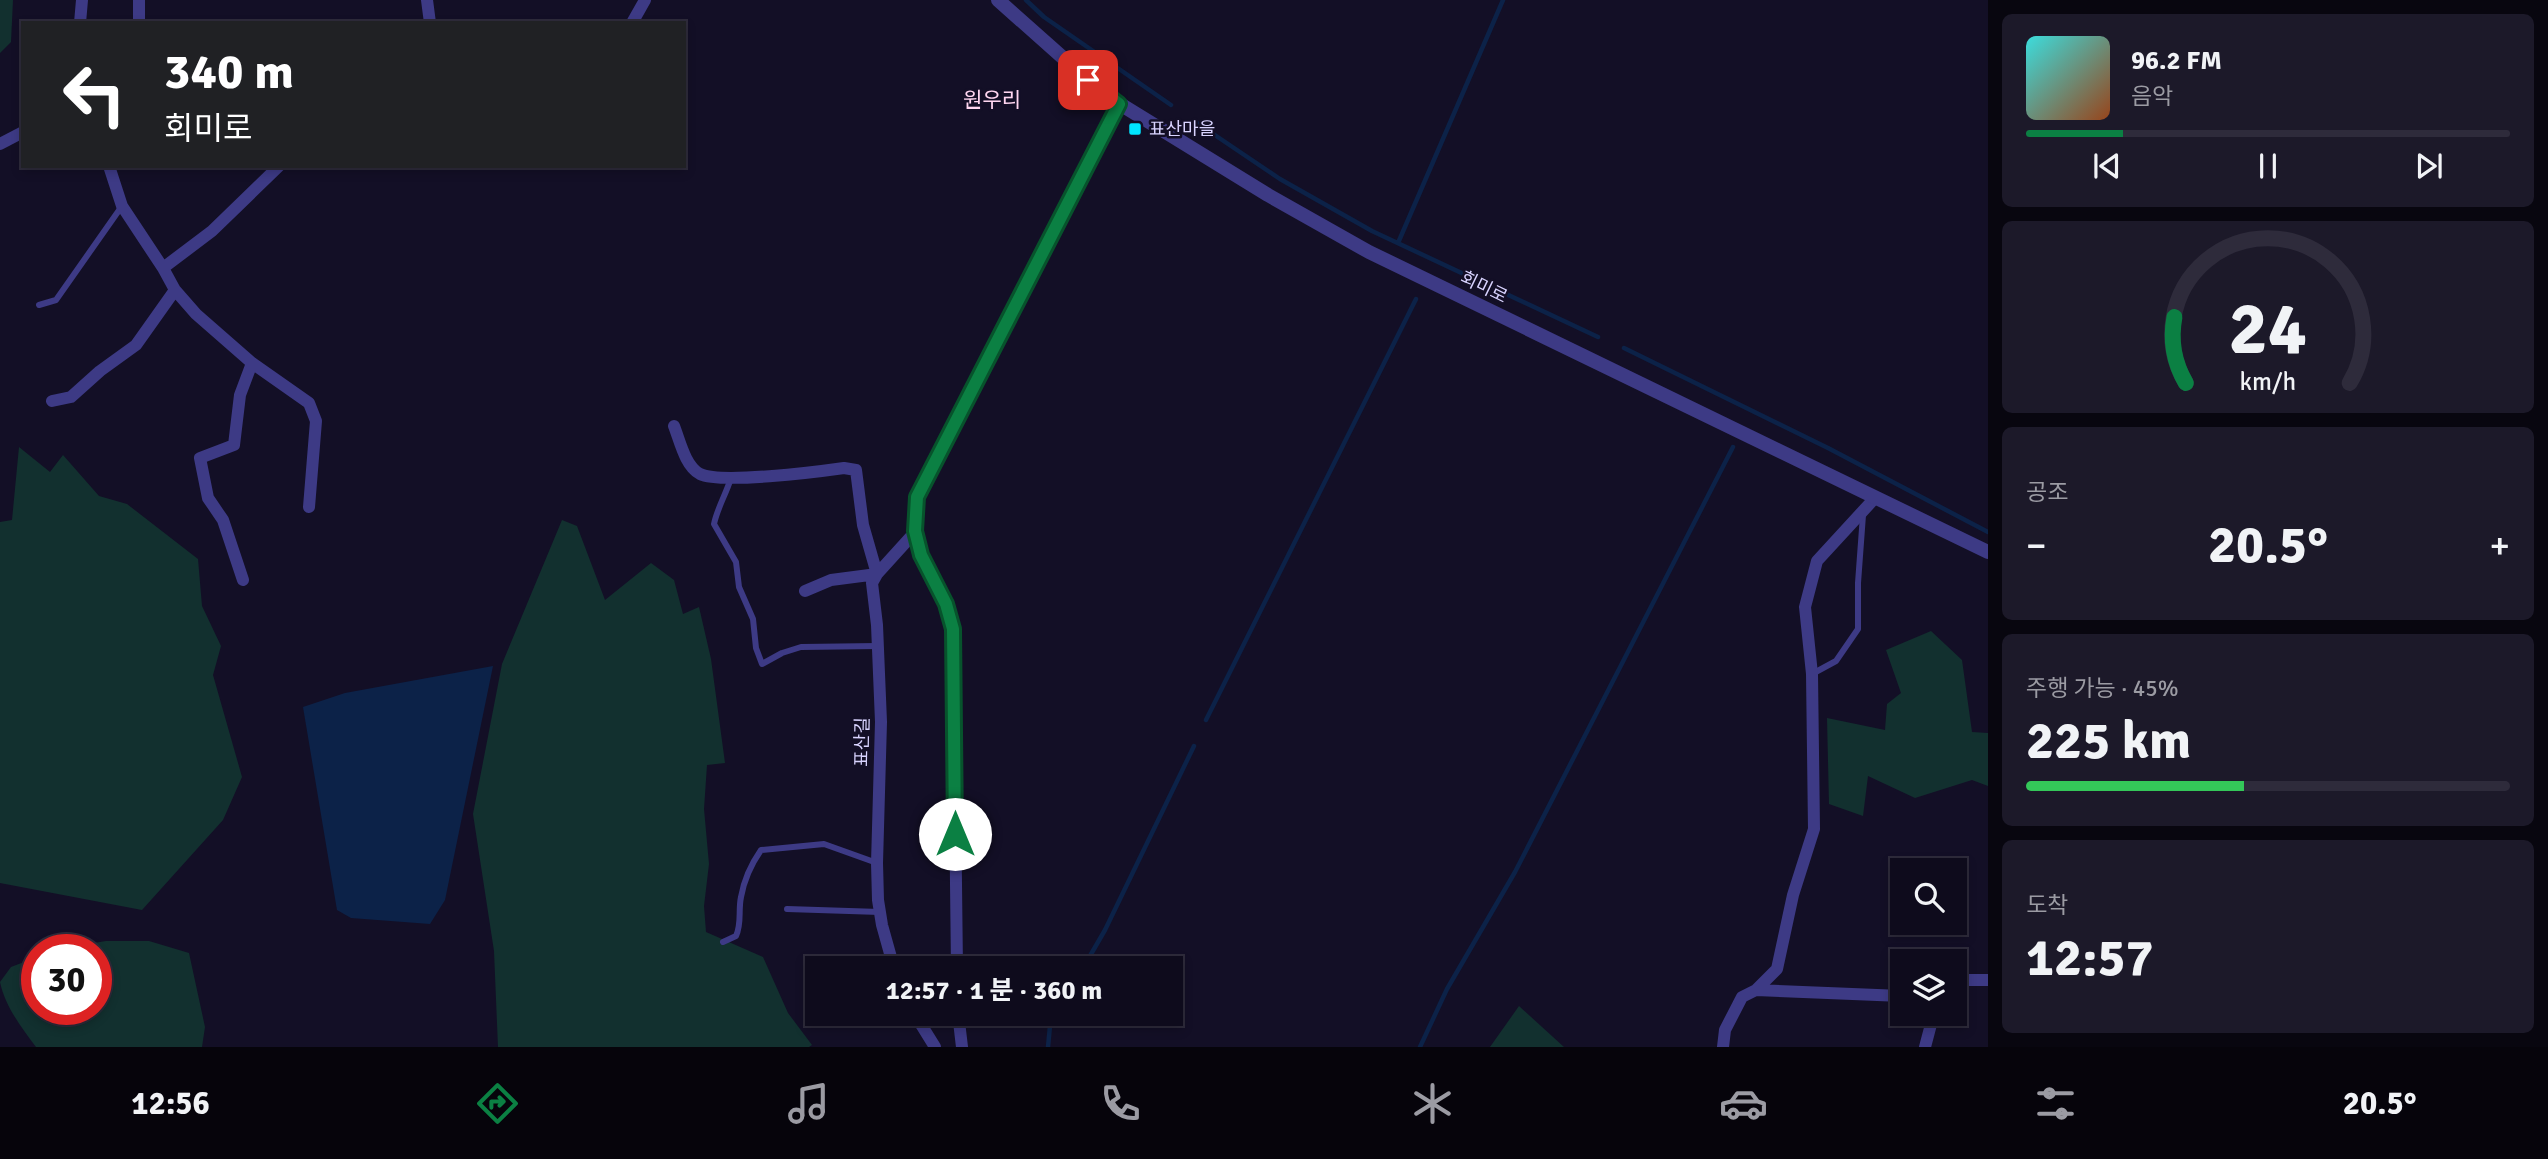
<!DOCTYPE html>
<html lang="ko">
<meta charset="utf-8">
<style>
:root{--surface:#0e0b1c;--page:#1c1929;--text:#f1f3f6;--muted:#9b9ba3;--line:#2e2b3b;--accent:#0b8043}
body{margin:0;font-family:Signika,"Noto Sans KR",sans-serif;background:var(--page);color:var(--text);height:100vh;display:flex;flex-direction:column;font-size:26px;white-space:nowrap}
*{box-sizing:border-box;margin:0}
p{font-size:23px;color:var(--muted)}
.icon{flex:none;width:38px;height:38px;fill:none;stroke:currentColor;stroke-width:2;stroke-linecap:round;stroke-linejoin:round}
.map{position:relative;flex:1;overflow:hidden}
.details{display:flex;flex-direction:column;gap:14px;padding:14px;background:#08060f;width:560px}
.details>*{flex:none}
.guide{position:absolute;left:21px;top:21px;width:665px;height:147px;border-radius:0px;box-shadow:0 4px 10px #0003,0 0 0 2px var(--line);background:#202124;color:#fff;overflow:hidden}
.fabs{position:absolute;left:1890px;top:858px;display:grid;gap:14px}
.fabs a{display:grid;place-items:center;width:77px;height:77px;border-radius:0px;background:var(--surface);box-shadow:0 4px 10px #0003,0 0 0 2px var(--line);font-size:35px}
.speed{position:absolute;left:21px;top:934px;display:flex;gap:14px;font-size:35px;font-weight:700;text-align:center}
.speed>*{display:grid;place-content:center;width:91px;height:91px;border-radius:50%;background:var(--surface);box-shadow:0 4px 10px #0003,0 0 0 2px var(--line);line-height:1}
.speed .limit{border:10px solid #d22;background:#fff;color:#111}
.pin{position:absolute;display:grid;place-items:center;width:60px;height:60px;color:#fff;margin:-30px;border-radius:14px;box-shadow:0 4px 10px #0006}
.me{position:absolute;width:77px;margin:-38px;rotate:0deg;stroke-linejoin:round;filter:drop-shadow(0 0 5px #0008)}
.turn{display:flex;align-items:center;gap:24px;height:147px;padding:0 28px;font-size:32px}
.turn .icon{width:91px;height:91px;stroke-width:2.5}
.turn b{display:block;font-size:49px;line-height:60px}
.big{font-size:52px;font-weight:700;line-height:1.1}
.details .widget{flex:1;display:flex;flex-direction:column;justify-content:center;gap:10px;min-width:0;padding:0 24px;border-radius:10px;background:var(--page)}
.details .dial{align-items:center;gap:0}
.dial svg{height:182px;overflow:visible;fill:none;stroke:var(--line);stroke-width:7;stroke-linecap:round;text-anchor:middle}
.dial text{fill:var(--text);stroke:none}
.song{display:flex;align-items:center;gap:21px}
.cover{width:84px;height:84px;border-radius:10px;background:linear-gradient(135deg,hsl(180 70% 55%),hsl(20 70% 35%))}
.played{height:7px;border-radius:4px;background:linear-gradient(90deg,var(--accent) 20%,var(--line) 20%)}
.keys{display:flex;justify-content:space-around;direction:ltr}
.heat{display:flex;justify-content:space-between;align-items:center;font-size:38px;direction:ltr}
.charge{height:10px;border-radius:5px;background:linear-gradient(90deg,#34c759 45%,var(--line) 0)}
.trip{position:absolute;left:805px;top:956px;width:378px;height:70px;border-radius:0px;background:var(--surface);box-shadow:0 4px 10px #0003,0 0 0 2px var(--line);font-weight:700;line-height:70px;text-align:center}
.dock{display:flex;height:112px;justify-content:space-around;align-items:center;background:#06040b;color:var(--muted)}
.dock .icon{width:49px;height:49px}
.dock .on{color:var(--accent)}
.dock b{font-size:32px;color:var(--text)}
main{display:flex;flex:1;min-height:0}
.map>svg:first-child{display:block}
.green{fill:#12302f}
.water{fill:#0c2248}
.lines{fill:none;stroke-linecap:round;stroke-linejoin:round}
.stream{stroke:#0c2248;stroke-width:4.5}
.service{stroke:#3d3a85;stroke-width:6}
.minor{stroke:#3d3a85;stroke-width:12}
.tertiary{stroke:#3d3a85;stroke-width:14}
.route-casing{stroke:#07532c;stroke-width:18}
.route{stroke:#0b8043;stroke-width:12}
.poi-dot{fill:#00e5ff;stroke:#130f26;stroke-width:2.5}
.labels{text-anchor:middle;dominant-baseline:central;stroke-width:5;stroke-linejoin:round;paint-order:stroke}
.poi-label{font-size:18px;fill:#d9d4ff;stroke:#130f26;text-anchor:start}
.street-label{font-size:18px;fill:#d9d4ff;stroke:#130f26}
.quarter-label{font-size:21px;fill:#ffd6f0;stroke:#130f26}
</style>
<main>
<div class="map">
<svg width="1988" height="1047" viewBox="0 0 1988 1047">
<rect width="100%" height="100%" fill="#130f26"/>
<path class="green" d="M 0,0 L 13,0 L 11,42 L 0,53 Z
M 19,447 L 50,472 L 63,455 L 99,496 L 127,504 L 198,559 L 202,606 L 221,646 L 213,675 L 242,777 L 223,820 L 142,910 L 0,883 L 0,522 L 12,520 Z
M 562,520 L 577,526 L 605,600 L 651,563 L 674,580 L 683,614 L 699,607 L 711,659 L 725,763 L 707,765 L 704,809 L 709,864 L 704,906 L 706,932 L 763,957 L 788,1013 L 812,1045 L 809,1047 L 498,1047 L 494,951 L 473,814 L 502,664 Z
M 1931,631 L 1962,660 L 1972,732 L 1988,733 L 1988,786 L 1972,780 L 1915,798 L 1868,776 L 1863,816 L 1829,804 L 1827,718 L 1885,730 L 1887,704 L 1901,693 L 1886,650 Z
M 106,941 L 149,941 L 189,953 L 205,1027 L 202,1047 L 36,1047 C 21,1027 5,1006 0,982 L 11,967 L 37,957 L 37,1010 L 96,1010 L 96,950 L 52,950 Z
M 1519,1006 L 1564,1047 L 1490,1047 Z"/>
<path class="water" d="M 493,666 L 445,900 L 430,924 L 351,918 L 337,910 L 303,707 L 345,693 Z"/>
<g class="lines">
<path class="stream" d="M 1026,0 L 1044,17 L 1171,105
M 1194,121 L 1280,179 L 1372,231 L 1598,337
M 1398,243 L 1503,0
M 1624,348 L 1828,448 L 1988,532
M 1206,720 L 1416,299
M 1083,968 L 1105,930 L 1194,746
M 1048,1047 L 1050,1026 L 1057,1013
M 1420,1047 L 1447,989 L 1515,872 L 1733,447"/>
<path class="service" d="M 39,305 L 56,300 L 122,206
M 731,478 C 726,494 717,509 714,524 L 736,562 L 739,587 L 753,619 L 756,648 L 762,664 L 782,653 L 801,647 L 878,646
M 1812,674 L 1836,661 L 1858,629 L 1858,583 L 1863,515
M 787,909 L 880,912
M 723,942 L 736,936 C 742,923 738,911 741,897 C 744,880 752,863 761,850 L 824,844 L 877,863
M 838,1022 L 850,1013"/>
<path class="minor" d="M 139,0 L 139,23
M 427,0 L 430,23
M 80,23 L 82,0
M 632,23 L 645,0
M 0,144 L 23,132
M 109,166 L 122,206 L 163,268 L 175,290 L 196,314 L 252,363 L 309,403 L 316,421 L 309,507
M 163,268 L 212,231 L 279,166
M 52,401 L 71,397 L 100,371 L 136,345 L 175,290
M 674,426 C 680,441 685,466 700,474 C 721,484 816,472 844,468 L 856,470 L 863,525 L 877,574 L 831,580 L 805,591
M 243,580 L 223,520 L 208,498 L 200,458 L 234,445 L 240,395 L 252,363
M 894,968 L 882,925 L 878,900 L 877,863 L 881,722 L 877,625 L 872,583 L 877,574 L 916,531
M 957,968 L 953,629 L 946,604 L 921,555 L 916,531 L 917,497 L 1120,104
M 1955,982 L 1958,980 L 1988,980
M 1756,990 L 1902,996
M 914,1013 L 935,1047
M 958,1013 L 962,1047
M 1723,1047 L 1725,1030 L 1742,997 L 1756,990 L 1777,969 L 1793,895 L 1814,829 L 1812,674 L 1805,607 L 1817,561 L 1874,499
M 1925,1047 L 1934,1013"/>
<path class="tertiary" d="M 998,0 L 1088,80 L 1120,104 L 1268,195 L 1369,252 L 1988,552"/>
</g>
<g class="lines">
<g class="route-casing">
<path id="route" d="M 955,834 L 953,629 L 946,604 L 921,555 L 915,531 L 917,497 L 1119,104 L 1088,80"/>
</g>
<use href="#route" class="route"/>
</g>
<rect class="poi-dot" x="1128" y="122" width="14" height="14" rx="3.5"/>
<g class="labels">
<g class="poi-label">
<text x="1149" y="129">표산마을</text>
</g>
<g class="street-label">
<text transform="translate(1484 287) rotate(26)">회미로</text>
<text transform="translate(862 742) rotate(-89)">표산길</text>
</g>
<g class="quarter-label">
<text x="992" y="100">원우리</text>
</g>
</g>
</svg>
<div class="fabs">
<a><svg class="icon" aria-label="search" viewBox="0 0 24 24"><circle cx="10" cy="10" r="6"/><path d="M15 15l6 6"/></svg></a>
<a><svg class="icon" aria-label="layers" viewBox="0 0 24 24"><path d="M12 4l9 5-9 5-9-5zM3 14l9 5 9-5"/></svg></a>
</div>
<div class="speed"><div class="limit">30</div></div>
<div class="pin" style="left:1088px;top:80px;background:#d93025"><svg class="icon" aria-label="arrive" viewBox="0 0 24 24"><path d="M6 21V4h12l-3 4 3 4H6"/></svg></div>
<svg class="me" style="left:955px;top:834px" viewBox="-20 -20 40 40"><circle r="19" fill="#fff"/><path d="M0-13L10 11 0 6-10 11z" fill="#0b8043"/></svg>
<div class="trip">12:57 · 1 분 · 360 m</div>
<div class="guide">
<div class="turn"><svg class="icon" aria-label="left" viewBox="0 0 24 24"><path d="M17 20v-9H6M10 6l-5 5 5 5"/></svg><div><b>340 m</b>회미로</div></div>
</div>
</div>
<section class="details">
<div class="widget">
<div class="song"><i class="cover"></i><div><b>96.2 FM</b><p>음악</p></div></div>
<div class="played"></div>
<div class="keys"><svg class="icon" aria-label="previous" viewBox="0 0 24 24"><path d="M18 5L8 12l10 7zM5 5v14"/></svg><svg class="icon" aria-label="pause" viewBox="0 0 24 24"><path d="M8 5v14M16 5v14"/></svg><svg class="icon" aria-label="next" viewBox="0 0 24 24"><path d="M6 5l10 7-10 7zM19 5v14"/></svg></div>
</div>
<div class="widget dial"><svg viewBox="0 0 100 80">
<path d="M14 69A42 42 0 1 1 86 69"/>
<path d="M14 69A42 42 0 0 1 9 40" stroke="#0b8043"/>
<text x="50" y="56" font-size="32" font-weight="700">24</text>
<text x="50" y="72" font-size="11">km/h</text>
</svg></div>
<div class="widget"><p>공조</p>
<div class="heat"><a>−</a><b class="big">20.5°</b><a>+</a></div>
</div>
<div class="widget"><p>주행 가능 · 45%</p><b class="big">225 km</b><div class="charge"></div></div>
<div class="widget"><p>도착</p><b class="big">12:57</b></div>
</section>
</main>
<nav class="dock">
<b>12:56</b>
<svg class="icon on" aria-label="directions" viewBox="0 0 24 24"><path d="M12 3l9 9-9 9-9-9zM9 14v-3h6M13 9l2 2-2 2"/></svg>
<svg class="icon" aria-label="music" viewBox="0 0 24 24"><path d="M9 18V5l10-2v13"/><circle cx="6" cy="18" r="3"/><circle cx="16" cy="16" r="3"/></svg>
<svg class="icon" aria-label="phone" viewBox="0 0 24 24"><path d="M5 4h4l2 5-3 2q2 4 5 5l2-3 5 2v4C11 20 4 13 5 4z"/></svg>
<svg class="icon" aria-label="climate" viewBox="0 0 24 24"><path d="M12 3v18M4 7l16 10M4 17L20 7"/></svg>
<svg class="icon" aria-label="car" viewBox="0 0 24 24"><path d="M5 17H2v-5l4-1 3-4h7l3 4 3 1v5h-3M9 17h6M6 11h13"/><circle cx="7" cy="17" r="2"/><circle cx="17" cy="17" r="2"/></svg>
<svg class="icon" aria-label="filters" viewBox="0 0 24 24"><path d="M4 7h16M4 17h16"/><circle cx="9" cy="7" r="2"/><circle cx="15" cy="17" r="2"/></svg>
<b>20.5°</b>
</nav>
